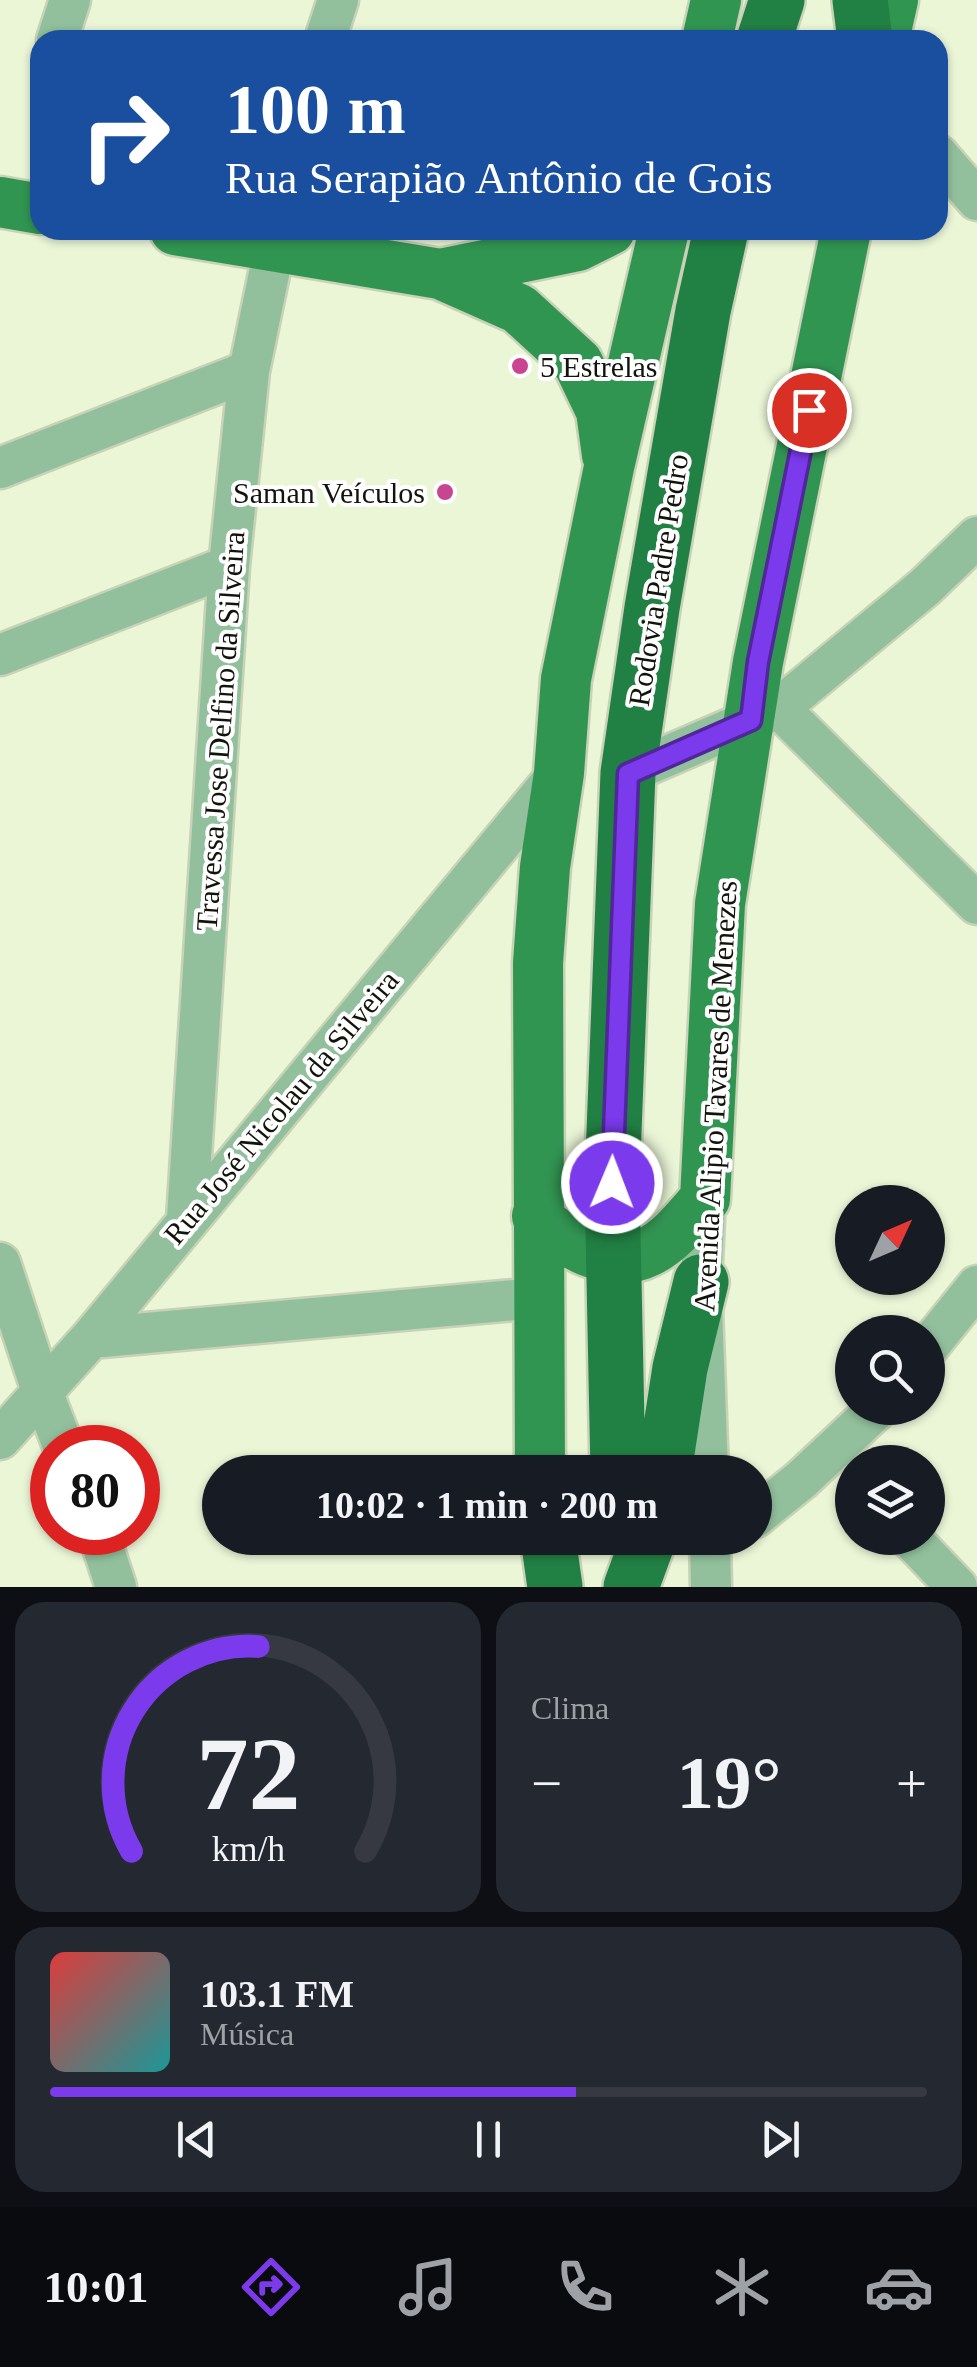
<!DOCTYPE html>
<html lang="pt">
<meta charset="utf-8">
<style>
:root{--surface:#171b24;--page:#242831;--text:#f1f3f6;--muted:#9ea1a6;--line:#363941;--accent:#7c3aed}
body{margin:0;font-family:"Times New Roman",serif;background:var(--page);color:var(--text);height:100vh;display:flex;flex-direction:column;font-size:38px;white-space:nowrap}
*{box-sizing:border-box;margin:0}
p{font-size:32px;color:var(--muted)}
.icon{flex:none;width:55px;height:55px;fill:none;stroke:currentColor;stroke-width:2;stroke-linecap:round;stroke-linejoin:round}
.map{position:relative;height:1587px;overflow:hidden}
.details{display:flex;flex-direction:column;gap:15px;padding:15px;background:#0d0f14;flex:1}
.details>*{flex:none}
.guide{position:absolute;left:30px;top:30px;width:918px;height:210px;border-radius:30px;box-shadow:0 2px 8px #0004;background:#1a4fa0;color:#fff;overflow:hidden}
.needle{width:65px;rotate:46deg}
.fabs{position:absolute;left:835px;top:1185px;display:grid;gap:20px}
.fabs a{display:grid;place-items:center;width:110px;height:110px;border-radius:50%;background:var(--surface);box-shadow:0 2px 8px #0004;font-size:50px}
.speed{position:absolute;left:30px;top:1425px;display:flex;gap:20px;font-size:50px;font-weight:700;text-align:center}
.speed>*{display:grid;place-content:center;width:130px;height:130px;border-radius:50%;background:var(--surface);box-shadow:0 2px 8px #0004;line-height:1}
.speed .limit{border:15px solid #d22;background:#fff;color:#111}
.pin{position:absolute;display:grid;place-items:center;width:85px;height:85px;color:#fff;margin:-42px;border:5px solid #fff;border-radius:50%;box-shadow:0 2px 10px #0007}
.me{position:absolute;width:110px;margin:-55px;rotate:1deg;stroke-linejoin:round;filter:drop-shadow(0 0 8px #0008)}
.turn{display:flex;align-items:center;gap:35px;height:210px;padding:0 30px;font-size:45px}
.turn .icon{width:130px;height:130px;stroke-width:2.5}
.turn b{display:block;font-size:70px;line-height:85px}
.big{font-size:75px;font-weight:700;line-height:1.1}
.details .widget{flex:1;display:flex;flex-direction:column;justify-content:center;gap:15px;min-width:0;padding:0 35px;border-radius:30px;background:var(--page)}
.details .dial{align-items:center;gap:0}
.dial svg{height:260px;overflow:visible;fill:none;stroke:var(--line);stroke-width:7;stroke-linecap:round;text-anchor:middle}
.dial text{fill:var(--text);stroke:none}
.song{display:flex;align-items:center;gap:30px}
.cover{width:120px;height:120px;border-radius:15px;background:linear-gradient(135deg,hsl(0 70% 55%),hsl(180 70% 35%))}
.played{height:10px;border-radius:5px;background:linear-gradient(90deg,var(--accent) 60%,var(--line) 60%)}
.keys{display:flex;justify-content:space-around;direction:ltr}
.heat{display:flex;justify-content:space-between;align-items:center;font-size:55px;direction:ltr}
.details .tiles{flex:1;display:grid;gap:15px;grid-template-columns:1fr 1fr}
.widget:last-child{grid-column:span 2}
.trip{position:absolute;left:202px;top:1455px;width:570px;height:100px;border-radius:50px;background:var(--surface);box-shadow:0 2px 8px #0004;font-weight:700;line-height:100px;text-align:center}
.tabs{display:flex;height:160px;justify-content:space-around;align-items:center;background:#090b0e;color:var(--muted)}
.tabs .icon{width:70px;height:70px}
.tabs .selected{color:var(--accent)}
.tabs b{font-size:45px;color:var(--text)}
.map>svg:first-child{display:block}
.lines{fill:none;stroke-linecap:round;stroke-linejoin:round}
.minor-casing{stroke:#c8d2b6;stroke-width:45}
.major-casing{stroke:#c8d2b6;stroke-width:55}
.highway-casing{stroke:#c8d2b6;stroke-width:60}
.minor{stroke:#92c09c;stroke-width:40}
.major{stroke:#319552;stroke-width:50}
.highway{stroke:#218043;stroke-width:55}
.route-casing{stroke:#51269a;stroke-width:25}
.route{stroke:#7c3aed;stroke-width:18}
.poi-dot{fill:#c7468f;stroke:#fff;stroke-width:4}
.labels{text-anchor:middle;dominant-baseline:central;stroke-width:8;stroke-linejoin:round;paint-order:stroke}
.poi-label{font-size:30px;fill:#11140a;stroke:#fff;text-anchor:start}
.street-label{font-size:30px;fill:#11140a;stroke:#fff}
</style>
<div class="map">
<svg width="977" height="1587" viewBox="0 0 977 1587">
<rect width="100%" height="100%" fill="#ebf6d7"/>
<g class="lines">
<g class="minor-casing">
<path id="minor" d="M 57,40 L 70,0
M 325,40 L 338,0
M 938,155 L 977,200
M 0,468 L 249,371
M 0,655 L 229,566
M 779,708 L 977,904
M 628,773 L 779,708 L 925,587 L 977,537
M 705,1199 L 701,1282 L 708,1472
M 187,1219 L 229,566 L 249,371 L 278,230
M 0,1263 L 42,1391 L 64,1448
M 91,1338 L 537,1298
M 928,1347 L 977,1286
M 0,1439 L 91,1338 L 559,773
M 755,1517 L 801,1480 L 878,1408
M 98,1532 L 116,1587
M 710,1538 L 711,1587
M 910,1538 L 957,1587"/>
</g>
<g class="major-casing">
<path id="major" d="M 707,40 L 716,0
M 884,40 L 893,0
M 0,202 L 40,209
M 175,230 L 440,274 L 578,246 L 610,230
M 440,274 L 519,309 L 578,363 L 601,411 L 607,455
M 537,1216 C 563,1243 610,1271 648,1252 C 672,1240 688,1218 705,1199 L 720,904 L 758,662 L 846,230
M 540,1472 L 538,963 L 545,867 L 559,773 L 566,679 L 609,467 L 664,230"/>
</g>
<g class="highway-casing">
<path id="highway" d="M 860,0 L 865,40
M 764,40 L 777,0
M 618,1472 L 612,1183 L 628,773 L 652,608 L 703,311 L 721,230
M 664,1472 L 680,1368 L 701,1282
M 548,1538 L 555,1587
M 631,1587 L 649,1538"/>
</g>
<use href="#minor" class="minor"/>
<use href="#major" class="major"/>
<use href="#highway" class="highway"/>
</g>
<g class="lines">
<g class="route-casing">
<path id="route" d="M 612,1183 L 628,774 L 751,720 L 758,662 L 809,410"/>
</g>
<use href="#route" class="route"/>
</g>
<g class="poi-dot">
<circle cx="520" cy="366" r="10"/>
<circle cx="445" cy="492" r="10"/>
</g>
<g class="labels">
<g class="poi-label">
<text x="540" y="366">5 Estrelas</text>
<text x="425" y="492" text-anchor="end">Saman Veículos</text>
</g>
<g class="street-label">
<text transform="translate(658 580) rotate(-81)">Rodovia Padre Pedro</text>
<text transform="translate(220 731) rotate(-86)">Travessa Jose Delfino da Silveira</text>
<text transform="translate(715 1096) rotate(-87)">Avenida Alipio Tavares de Menezes</text>
<text transform="translate(281 1107) rotate(-50)">Rua José Nicolau da Silveira</text>
</g>
</g>
</svg>
<div class="fabs">
<a><svg class="needle" viewBox="-14 -14 28 28"><path d="M0-13l5 13h-10z" fill="#e53935"/><path d="M0 13l5-13h-10z" fill="#9ea1a6"/></svg></a>
<a><svg class="icon" aria-label="search" viewBox="0 0 24 24"><circle cx="10" cy="10" r="6"/><path d="M15 15l6 6"/></svg></a>
<a><svg class="icon" aria-label="layers" viewBox="0 0 24 24"><path d="M12 4l9 5-9 5-9-5zM3 14l9 5 9-5"/></svg></a>
</div>
<div class="speed"><div class="limit">80</div></div>
<div class="pin" style="left:809px;top:410px;background:#d93025"><svg class="icon" aria-label="arrive" viewBox="0 0 24 24"><path d="M6 21V4h12l-3 4 3 4H6"/></svg></div>
<svg class="me" style="left:612px;top:1183px" viewBox="-20 -20 40 40"><circle r="17" fill="#7c3aed" stroke="#fff" stroke-width="3"/><path d="M0-11L8 9 0 5-8 9z" fill="#fff"/></svg>
<div class="trip">10:02 · 1 min · 200 m</div>
<div class="guide">
<div class="turn"><svg class="icon" aria-label="right" viewBox="0 0 24 24"><path d="M7 20v-9h11M14 6l5 5-5 5"/></svg><div><b>100 m</b>Rua Serapião Antônio de Gois</div></div>
</div>
</div>
<section class="details">
<div class="tiles">
<div class="widget dial"><svg viewBox="0 0 100 80">
<path d="M14 69A42 42 0 1 1 86 69"/>
<path d="M14 69A42 42 0 0 1 53 6" stroke="#7c3aed"/>
<text x="50" y="56" font-size="32" font-weight="700">72</text>
<text x="50" y="72" font-size="11">km/h</text>
</svg></div>
<div class="widget"><p>Clima</p>
<div class="heat"><a>−</a><b class="big">19°</b><a>+</a></div>
</div>
<div class="widget">
<div class="song"><i class="cover"></i><div><b>103.1 FM</b><p>Música</p></div></div>
<div class="played"></div>
<div class="keys"><svg class="icon" aria-label="previous" viewBox="0 0 24 24"><path d="M18 5L8 12l10 7zM5 5v14"/></svg><svg class="icon" aria-label="pause" viewBox="0 0 24 24"><path d="M8 5v14M16 5v14"/></svg><svg class="icon" aria-label="next" viewBox="0 0 24 24"><path d="M6 5l10 7-10 7zM19 5v14"/></svg></div>
</div>
</div>
</section>
<nav class="tabs">
<b>10:01</b>
<svg class="icon selected" aria-label="directions" viewBox="0 0 24 24"><path d="M12 3l9 9-9 9-9-9zM9 14v-3h6M13 9l2 2-2 2"/></svg>
<svg class="icon" aria-label="music" viewBox="0 0 24 24"><path d="M9 18V5l10-2v13"/><circle cx="6" cy="18" r="3"/><circle cx="16" cy="16" r="3"/></svg>
<svg class="icon" aria-label="phone" viewBox="0 0 24 24"><path d="M5 4h4l2 5-3 2q2 4 5 5l2-3 5 2v4C11 20 4 13 5 4z"/></svg>
<svg class="icon" aria-label="climate" viewBox="0 0 24 24"><path d="M12 3v18M4 7l16 10M4 17L20 7"/></svg>
<svg class="icon" aria-label="car" viewBox="0 0 24 24"><path d="M5 17H2v-5l4-1 3-4h7l3 4 3 1v5h-3M9 17h6M6 11h13"/><circle cx="7" cy="17" r="2"/><circle cx="17" cy="17" r="2"/></svg>
</nav>
